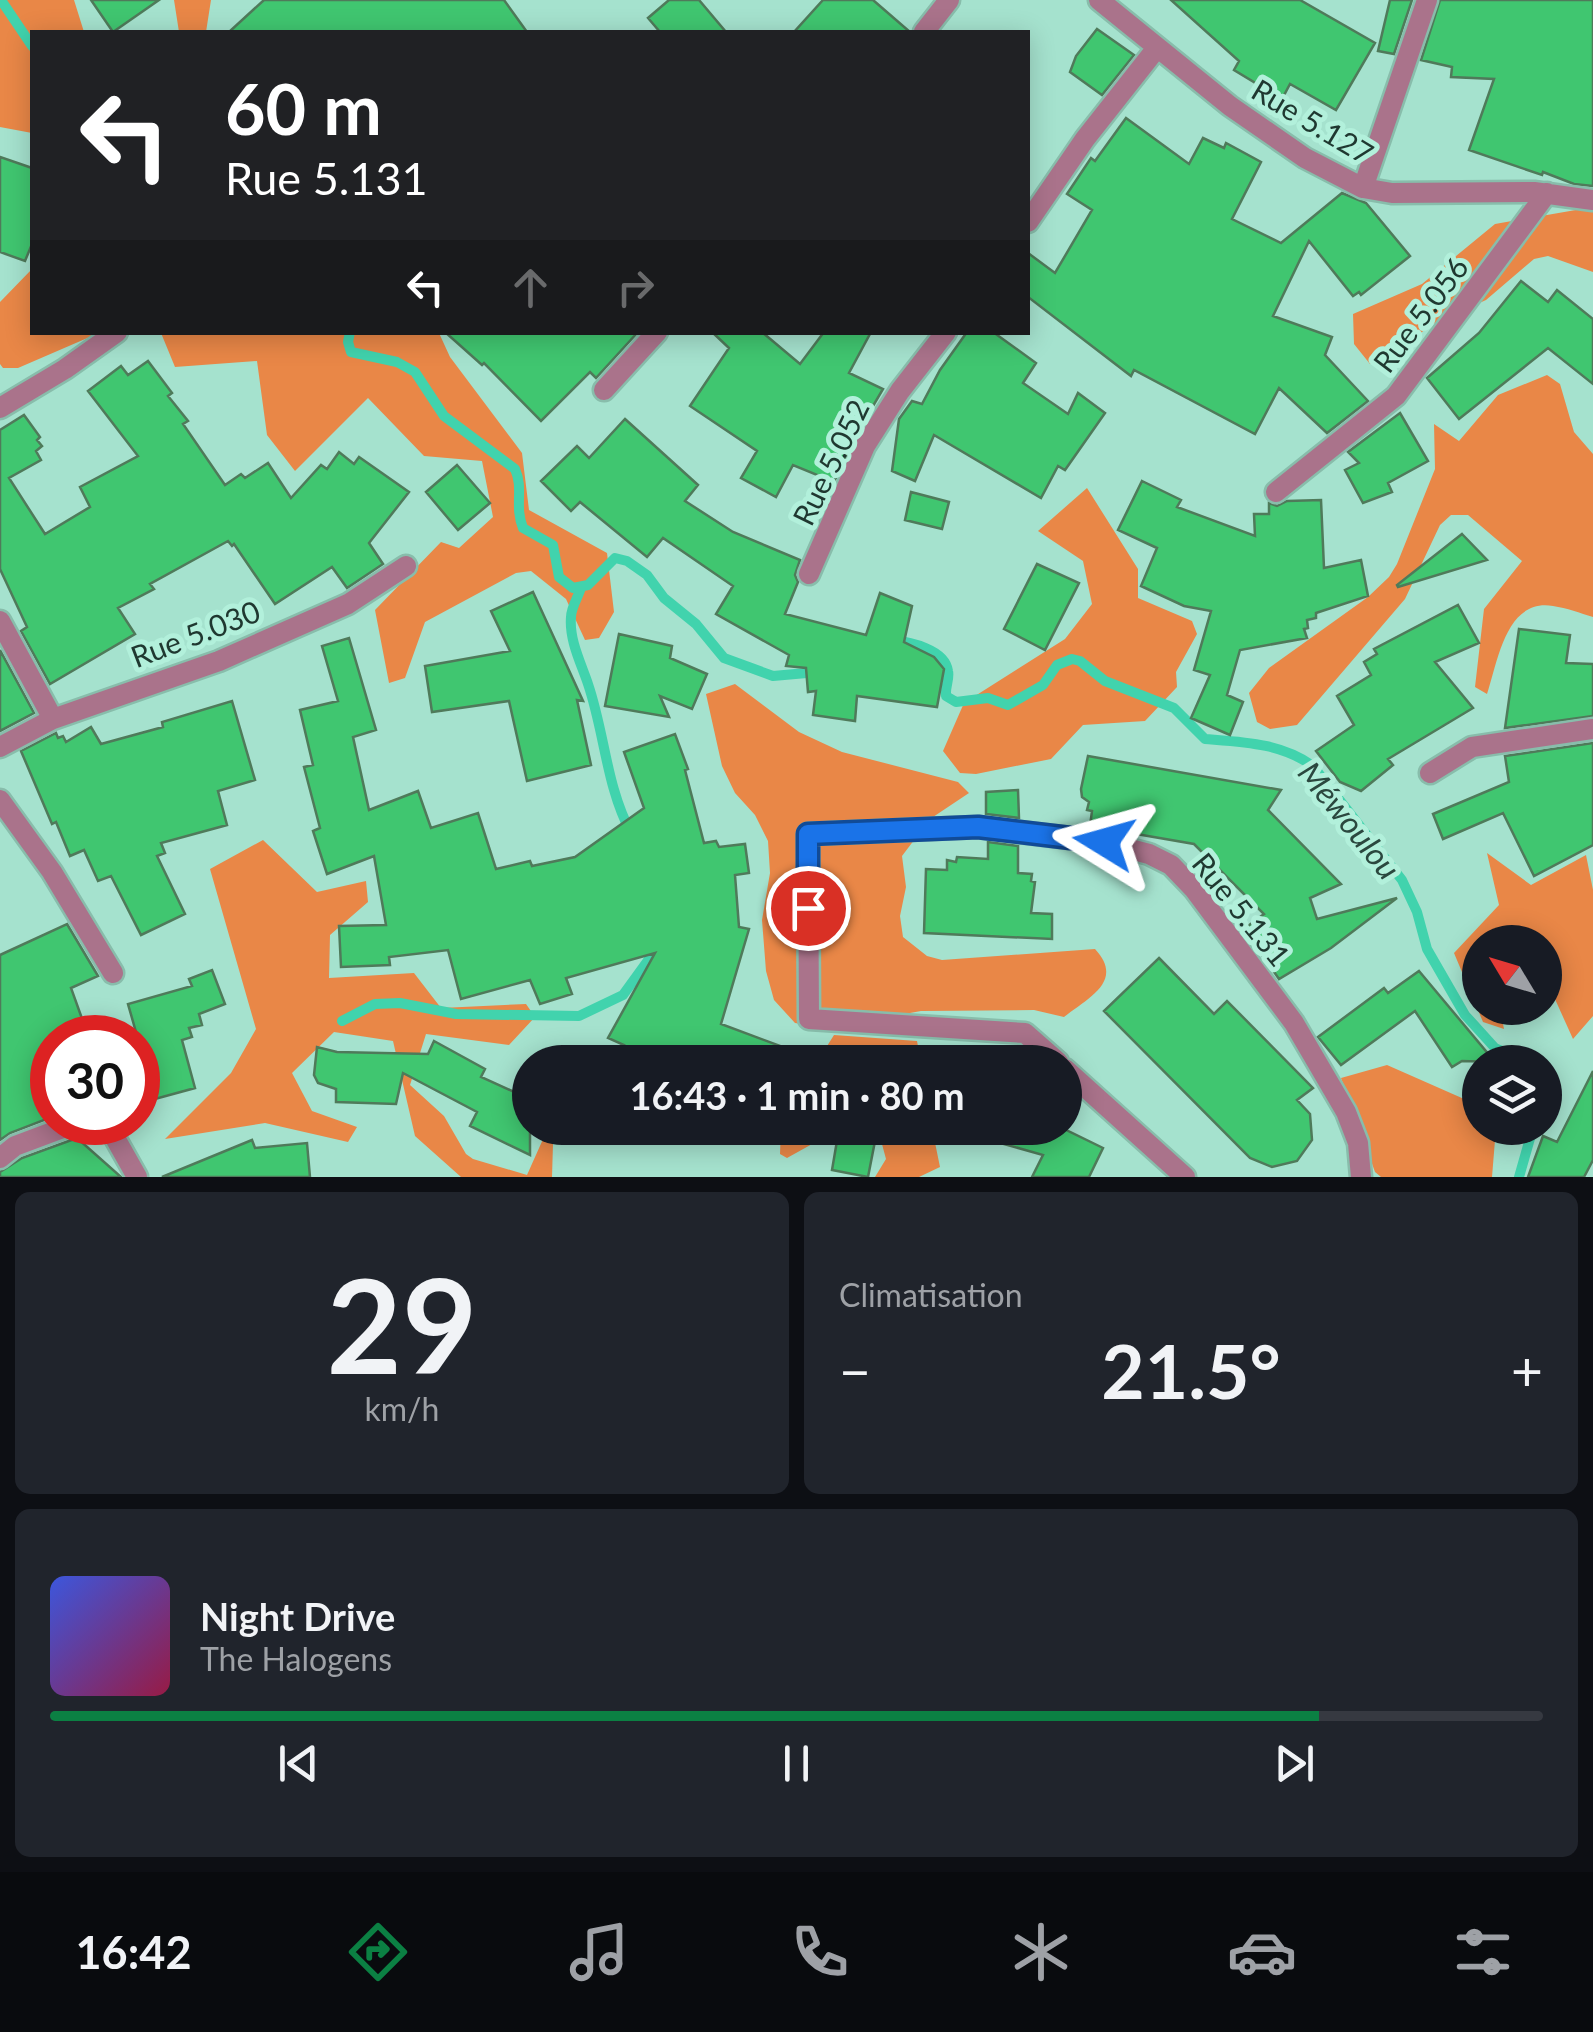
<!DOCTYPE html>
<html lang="fr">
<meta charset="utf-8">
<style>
:root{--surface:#171b24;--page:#20242c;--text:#f1f3f6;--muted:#9ea1a6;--line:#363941;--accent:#0b8043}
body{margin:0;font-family:Lato,sans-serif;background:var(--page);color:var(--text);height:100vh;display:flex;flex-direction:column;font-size:38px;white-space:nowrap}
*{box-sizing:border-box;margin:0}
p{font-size:32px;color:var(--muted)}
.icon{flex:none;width:55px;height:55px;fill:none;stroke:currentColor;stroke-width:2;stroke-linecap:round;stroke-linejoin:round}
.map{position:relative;height:1177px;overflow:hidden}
.sheet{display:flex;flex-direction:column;gap:15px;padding:15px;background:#0d0f14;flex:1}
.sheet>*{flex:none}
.hud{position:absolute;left:30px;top:30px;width:1000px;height:305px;border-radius:0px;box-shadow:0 5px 25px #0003;background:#202124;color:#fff;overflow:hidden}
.needle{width:65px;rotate:308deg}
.tools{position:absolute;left:1462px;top:925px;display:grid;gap:20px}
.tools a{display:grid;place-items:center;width:100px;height:100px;border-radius:50%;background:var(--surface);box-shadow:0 5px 25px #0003;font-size:50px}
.speed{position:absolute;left:30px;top:1015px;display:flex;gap:20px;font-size:50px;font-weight:700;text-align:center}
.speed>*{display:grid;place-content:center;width:130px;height:130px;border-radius:50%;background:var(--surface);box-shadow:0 5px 25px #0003;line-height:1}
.speed .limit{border:15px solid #d22;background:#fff;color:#111}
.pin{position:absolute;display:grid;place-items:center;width:85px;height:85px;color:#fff;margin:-42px;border:5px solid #fff;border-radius:50%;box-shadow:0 2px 10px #0007}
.me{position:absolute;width:110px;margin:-55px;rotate:278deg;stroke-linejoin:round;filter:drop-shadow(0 0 8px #0008)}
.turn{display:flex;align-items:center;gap:35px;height:210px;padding:0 30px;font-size:45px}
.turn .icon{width:130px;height:130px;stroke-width:2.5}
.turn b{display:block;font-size:70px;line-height:85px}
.lanes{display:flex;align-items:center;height:95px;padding:0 30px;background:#0003;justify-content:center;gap:50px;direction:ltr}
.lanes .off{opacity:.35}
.big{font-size:75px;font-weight:700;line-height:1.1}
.sheet .widget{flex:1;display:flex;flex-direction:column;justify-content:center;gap:15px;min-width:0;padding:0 35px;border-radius:15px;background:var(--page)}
.sheet .dial{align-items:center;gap:0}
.dial b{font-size:130px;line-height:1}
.song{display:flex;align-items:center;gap:30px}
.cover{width:120px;height:120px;border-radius:15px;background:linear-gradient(135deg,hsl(230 70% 55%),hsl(340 70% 35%))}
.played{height:10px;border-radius:5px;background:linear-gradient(90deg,var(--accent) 85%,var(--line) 85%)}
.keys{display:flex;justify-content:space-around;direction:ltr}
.heat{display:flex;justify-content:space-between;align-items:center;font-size:55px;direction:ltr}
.sheet .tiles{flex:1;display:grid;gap:15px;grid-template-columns:1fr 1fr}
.widget:last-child{grid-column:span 2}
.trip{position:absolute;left:512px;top:1045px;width:570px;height:100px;border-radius:50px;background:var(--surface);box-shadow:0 5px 25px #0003;font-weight:700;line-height:100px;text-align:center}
.tab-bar{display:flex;height:160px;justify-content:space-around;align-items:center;background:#090b0e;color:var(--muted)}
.tab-bar .icon{width:70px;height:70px}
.tab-bar .current{color:var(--accent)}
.tab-bar b{font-size:45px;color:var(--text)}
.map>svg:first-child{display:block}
.green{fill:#e98747}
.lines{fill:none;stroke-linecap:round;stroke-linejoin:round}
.stream{stroke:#41d3ad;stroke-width:10}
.building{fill:#40c670;stroke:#4f7a5a;stroke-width:2.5}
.street-casing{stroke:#88bdab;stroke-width:25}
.street{stroke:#aa738b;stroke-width:20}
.route-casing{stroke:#114b97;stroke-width:25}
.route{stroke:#1a73e8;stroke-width:18}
.labels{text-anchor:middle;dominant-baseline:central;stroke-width:10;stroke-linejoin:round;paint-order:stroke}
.street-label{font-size:30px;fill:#1f3830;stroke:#b2f0db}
.water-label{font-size:32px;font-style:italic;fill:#2b483f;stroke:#b2f0db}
</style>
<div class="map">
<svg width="1593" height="1177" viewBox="0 0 1593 1177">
<rect width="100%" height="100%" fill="#a5e2ce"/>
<path class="green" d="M 0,0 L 74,0 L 84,32 L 32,32 L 32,133 L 0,127 Z
M 174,0 L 211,0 L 206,32 L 179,32 Z
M 1593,207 L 1593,272 L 1548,256 L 1534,259 L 1486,300 L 1431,325 L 1383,362 L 1370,364 L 1354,344 L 1353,314 L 1422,284 L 1495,224 Z
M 32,269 L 32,332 L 99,333 L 18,368 L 3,368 L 0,364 L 0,302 Z
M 161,333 L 439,333 L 450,357 L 522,453 L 529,510 L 607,553 L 614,612 L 599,638 L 585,640 L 566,599 L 531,571 L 516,573 L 425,622 L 405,678 L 389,683 L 375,610 L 441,542 L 459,548 L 493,517 L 482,461 L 424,456 L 368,398 L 295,471 L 267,435 L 257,361 L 175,367 Z
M 1547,375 L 1560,384 L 1574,432 L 1593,454 L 1593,617 C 1580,613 1567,608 1553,606 C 1506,598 1498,661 1487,694 L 1475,687 L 1484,609 L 1522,561 L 1468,515 L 1451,515 L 1440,525 L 1405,599 L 1297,725 L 1270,729 L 1257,722 L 1249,693 L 1269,668 L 1368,597 L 1389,577 L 1397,564 L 1435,469 L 1434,424 L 1459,441 L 1498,395 Z
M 1087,488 L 1138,569 L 1138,598 L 1192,621 L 1197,634 L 1176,672 L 1177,687 L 1145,721 L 1083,725 L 1051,759 L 976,774 L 960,773 L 943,751 L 964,703 L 1065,639 L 1092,604 L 1083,561 L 1038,531 Z
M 735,684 L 799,732 L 842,752 L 958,782 L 969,793 L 930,819 L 902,856 L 906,887 L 900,916 L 903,937 L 927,956 L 942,960 L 1095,949 C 1125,981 1088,998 1064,1017 L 1034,1010 L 921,1011 L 827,1028 L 795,1023 L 774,1000 L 766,971 L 762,920 L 770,873 L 768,841 L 755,815 L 735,793 L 722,766 L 706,694 Z
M 263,840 L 317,892 L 366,881 L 368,902 L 330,935 L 329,978 L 414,973 L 441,1008 L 526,1004 L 535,1017 L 509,1045 L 426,1034 L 410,1085 L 444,1116 L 466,1154 L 473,1159 L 527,1175 L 548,1128 L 565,1128 L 553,1144 L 552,1177 L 461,1177 L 415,1136 L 393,1041 L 334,1032 L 292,1073 L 312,1111 L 357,1127 L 348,1142 L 265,1123 L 165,1139 L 231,1073 L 256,1029 L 210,869 Z
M 1487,853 L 1531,885 L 1586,855 L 1593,890 L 1593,1016 L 1573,1039 L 1545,977 L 1545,942 L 1480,942 L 1480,1008 L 1500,1008 L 1504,1029 L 1483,1022 L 1454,953 L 1499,905 Z
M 834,1035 L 917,1041 L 921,1062 L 817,1062 Z
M 1387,1065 L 1480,1106 L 1480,1128 L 1496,1128 L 1492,1177 L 1381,1177 L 1375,1172 L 1341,1078 Z
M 781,1128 L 841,1128 L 787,1158 L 780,1154 Z
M 866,1128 L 932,1128 L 940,1167 L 919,1177 L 875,1177 L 886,1159 L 879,1133 Z"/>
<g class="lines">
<path class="stream" d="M 1,0 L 32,46
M 350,332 L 348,342 L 351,352 L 397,362 L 415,372 L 444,416 L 515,469 C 524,489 514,506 523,528 L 553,545 L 559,577 L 573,588 L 588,585 L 615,558 L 627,561 L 647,575 L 664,598 L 696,624 L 724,658 L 773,676 L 818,672
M 581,588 C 578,597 571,608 571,617 C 569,640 581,663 588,684 C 605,734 606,786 631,833
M 892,640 C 910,642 945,649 948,671 C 950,678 945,687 946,696 L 956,702 L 988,698 L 1008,705 L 1043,685 L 1057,665 L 1072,659 L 1080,661 L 1105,681 L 1174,708 L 1205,739 C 1243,742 1281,743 1313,766 L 1402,880 L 1417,912 L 1427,949 L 1465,1015 L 1495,1048 L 1529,1062
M 342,1021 L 375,1004 L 400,1003 L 456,1014 L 579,1016 L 623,995 L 660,944
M 1519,1177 L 1533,1128"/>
</g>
<path class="building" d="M 91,0 L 159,0 L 113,32 Z
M 264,0 L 504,0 L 527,32 L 229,32 Z
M 669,0 L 699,0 L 726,32 L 660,32 L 648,18 Z
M 823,0 L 873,0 L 910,32 L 794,32 Z
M 1171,0 L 1300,0 L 1375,43 L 1336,110 L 1290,84 L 1282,99 L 1234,70 L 1239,61 Z
M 1390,0 L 1412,0 L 1394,54 L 1378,51 Z
M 1440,0 L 1593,0 L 1593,186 L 1574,184 L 1543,172 L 1542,175 L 1469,150 L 1494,79 L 1451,77 L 1452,67 L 1421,60 Z
M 1097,29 L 1134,55 L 1102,95 L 1070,72 L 1076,56 Z
M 1126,118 L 1189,164 L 1203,138 L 1224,148 L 1226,143 L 1261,162 L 1232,219 L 1281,243 L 1342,193 L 1366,203 L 1410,256 L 1361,295 L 1359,292 L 1353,296 L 1309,241 L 1273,316 L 1332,337 L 1325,355 L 1368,401 L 1327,433 L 1279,388 L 1255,434 L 1134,370 L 1131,376 L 1028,297 L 1028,253 L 1055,273 L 1092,210 L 1067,194 L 1091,158 L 1095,161 Z
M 0,157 L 32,168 L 32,244 L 25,261 L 0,252 Z
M 1521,281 L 1548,302 L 1557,290 L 1593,319 L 1593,384 L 1548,348 L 1459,419 L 1427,378 L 1479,333 Z
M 445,332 L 638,332 L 596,378 L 590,372 L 541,421 L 484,363 L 482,365 Z
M 712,332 L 762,332 L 800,364 L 824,332 L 871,332 L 849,373 L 883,389 L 853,440 L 834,482 L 793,465 L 776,497 L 741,478 L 757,451 L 690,406 L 729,348 Z
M 967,332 L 993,332 L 1036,363 L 1023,383 L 1068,414 L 1078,393 L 1105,413 L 1065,470 L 1058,466 L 1041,498 L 934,435 L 915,481 L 892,471 L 899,419 L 912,401 L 922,404 L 940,370 Z
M 148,361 L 172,393 L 168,396 L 188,421 L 183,424 L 225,485 L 241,474 L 245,478 L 268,463 L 291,498 L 321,465 L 327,469 L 339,452 L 354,464 L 359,457 L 409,492 L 369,543 L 383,564 L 347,588 L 332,567 L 275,604 L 234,544 L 232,546 L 228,541 L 150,584 L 154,589 L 118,608 L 135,634 L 50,684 L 21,631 L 27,627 L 0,569 L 0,430 L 24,415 L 40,437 L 37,440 L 42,446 L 36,451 L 41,460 L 9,478 L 45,534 L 90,507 L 80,487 L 138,456 L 88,391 L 121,366 L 128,375 Z
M 1400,413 L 1428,461 L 1388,483 L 1392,492 L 1363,503 L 1345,470 L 1359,463 L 1348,452 Z
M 625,419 L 698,485 L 685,501 L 733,532 L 800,560 L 795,575 L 798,582 L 785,614 L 866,635 L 880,593 L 912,606 L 904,642 L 934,657 L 944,669 L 937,707 L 857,696 L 855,721 L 813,715 L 816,691 L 808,692 L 806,668 L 786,666 L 789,655 L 716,614 L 733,586 L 663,538 L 647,557 L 580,502 L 571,511 L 541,481 L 577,446 L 589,458 Z
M 457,465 L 490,503 L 458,530 L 426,492 Z
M 1142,481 L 1181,500 L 1177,507 L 1255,536 L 1254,514 L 1269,514 L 1269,503 L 1277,506 L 1287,501 L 1321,500 L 1324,568 L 1361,560 L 1368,596 L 1316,613 L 1316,618 L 1307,620 L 1308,628 L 1304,629 L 1307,638 L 1240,650 L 1227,695 L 1243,702 L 1230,735 L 1191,718 L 1210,675 L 1194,670 L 1211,611 L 1184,606 L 1141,586 L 1157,548 L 1118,530 Z
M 911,492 L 949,502 L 942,529 L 905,520 Z
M 1462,534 L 1487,560 L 1398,587 L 1397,585 Z
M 1037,564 L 1079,583 L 1045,650 L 1004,629 Z
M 533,592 L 583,701 L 577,700 L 591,765 L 527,781 L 509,701 L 432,712 L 425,666 L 510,651 L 491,611 Z
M 1458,605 L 1479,643 L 1435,662 L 1473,708 L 1388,759 L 1393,765 L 1361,791 L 1340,782 L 1316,751 L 1354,725 L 1337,696 L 1371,675 L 1364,662 L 1377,654 L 1374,649 Z
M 1519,629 L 1570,635 L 1566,663 L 1593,664 L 1593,716 L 1505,728 Z
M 619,634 L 672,646 L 670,658 L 707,674 L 692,709 L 660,696 L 669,717 L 605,706 Z
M 349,638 L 376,730 L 353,737 L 369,810 L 418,791 L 431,828 L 478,813 L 496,869 L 530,861 L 532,866 L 575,857 L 644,808 L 624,752 L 675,734 L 688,769 L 685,770 L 704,843 L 716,841 L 719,847 L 745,844 L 749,873 L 735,875 L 739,927 L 749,929 L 721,1024 L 818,1060 L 817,1062 L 614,1062 L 624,1045 L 608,1038 L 655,953 L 566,978 L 572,994 L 540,1004 L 530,980 L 461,999 L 448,950 L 389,957 L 390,965 L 341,967 L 339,926 L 386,925 L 374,856 L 327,874 L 313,831 L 320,828 L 304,767 L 313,765 L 300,710 L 338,701 L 322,646 Z
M 0,650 L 34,713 L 0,731 Z
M 232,701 L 255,780 L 218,791 L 227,825 L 161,843 L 165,853 L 157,856 L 185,914 L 141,935 L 111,876 L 98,881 L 84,850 L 70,856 L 56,822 L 52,824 L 21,751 L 56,733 L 58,738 L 63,736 L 66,742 L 91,727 L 101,744 L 163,727 L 162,722 Z
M 1593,743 L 1593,845 L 1534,876 L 1503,813 L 1443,839 L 1433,814 L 1509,782 L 1505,756 Z
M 1088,756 L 1281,790 L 1268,810 L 1341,884 L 1310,898 L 1317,919 L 1397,898 L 1331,948 L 1279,979 L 1244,929 L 1264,914 L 1194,844 L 1090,826 L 1092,811 L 1087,810 L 1089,802 L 1082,797 L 1081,789 Z
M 1018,790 L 1019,818 L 986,814 L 986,792 Z
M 988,842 L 1018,846 L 1018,873 L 1032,874 L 1031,881 L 1035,882 L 1031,913 L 1052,914 L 1052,939 L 924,933 L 926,869 L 947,870 L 947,860 L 956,862 L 957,857 L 988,859 Z
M 67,924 L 98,976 L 71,988 L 89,1038 L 52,1038 L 52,1117 L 10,1133 L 0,1140 L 0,955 Z
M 1159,958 L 1214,1014 L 1227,1001 L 1313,1088 L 1297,1100 L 1310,1114 L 1312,1140 L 1297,1161 L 1272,1167 L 1250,1158 L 1104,1011 Z
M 212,970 L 225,1004 L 199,1014 L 202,1025 L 189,1028 L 192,1037 L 182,1040 L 195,1088 L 155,1099 L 128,1004 L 192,986 L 189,979 Z
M 1419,971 L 1495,1062 L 1462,1061 L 1452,1067 L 1415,1011 L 1341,1065 L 1318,1037 L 1384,988 L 1388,993 Z
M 434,1041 L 485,1069 L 481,1077 L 530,1099 L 530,1155 L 470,1126 L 477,1112 L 403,1073 L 396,1104 L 336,1102 L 336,1089 L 318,1083 L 314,1075 L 317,1047 L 337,1052 L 428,1054 Z
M 1593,1071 L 1593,1160 L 1584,1177 L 1528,1177 L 1543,1136 L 1557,1142 Z
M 973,1128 L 1062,1128 L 1103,1148 L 1089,1177 L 1032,1177 L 1043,1155 L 972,1135 Z
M 839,1129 L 876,1136 L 868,1177 L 832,1170 Z
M 77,1138 L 121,1177 L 0,1177 L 0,1172 L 22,1158 Z
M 252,1140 L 255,1148 L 307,1143 L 310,1177 L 162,1177 Z"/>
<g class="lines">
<g class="street-casing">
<path id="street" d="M 1099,0 L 1230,106 L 1305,158 L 1363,188 L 1392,193 L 1534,192 L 1593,200
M 924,32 L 949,0
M 1363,188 L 1427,0
M 1028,222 L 1085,139 L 1156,49
M 604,390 L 657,332
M 0,408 L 65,369 L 117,332
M 1276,492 L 1396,396 L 1547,193
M 809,574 L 865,446 L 900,391 L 946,332
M 0,621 L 53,719
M 0,747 L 53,719 L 219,661 L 348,604 L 406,566
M 1430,773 L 1472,747 L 1593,729
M 0,800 L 52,872 L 113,973
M 1058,1062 L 1025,1033 L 809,1019 L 808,834 L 978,827 L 1103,842 L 1149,854 L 1171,865 L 1194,889 L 1294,1023 L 1346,1112 L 1358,1143 L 1361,1177
M 1065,1069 L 1185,1177
M 100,1122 L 110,1129 L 137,1177
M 0,1158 L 15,1146 L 79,1122"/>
</g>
<use href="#street" class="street"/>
</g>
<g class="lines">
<g class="route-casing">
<path id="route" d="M 808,908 L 808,834 L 978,827 L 1104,842"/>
</g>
<use href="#route" class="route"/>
</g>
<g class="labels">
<g class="street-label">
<text transform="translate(1313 121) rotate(31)">Rue 5.127</text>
<text transform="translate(1420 314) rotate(-53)">Rue 5.056</text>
<text transform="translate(830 462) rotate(-64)">Rue 5.052</text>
<text transform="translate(195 633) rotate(-21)">Rue 5.030</text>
<text transform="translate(1242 909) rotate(51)">Rue 5.131</text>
</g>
<g class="water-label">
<text transform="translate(1350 820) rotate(51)">Méwoulou</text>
</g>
</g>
</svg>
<div class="tools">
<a><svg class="needle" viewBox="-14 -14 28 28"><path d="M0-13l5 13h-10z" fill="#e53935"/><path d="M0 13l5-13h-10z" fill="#9ea1a6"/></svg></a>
<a><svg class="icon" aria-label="layers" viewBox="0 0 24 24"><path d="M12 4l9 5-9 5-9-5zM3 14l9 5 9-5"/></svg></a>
</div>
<div class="speed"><div class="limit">30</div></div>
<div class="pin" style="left:808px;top:908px;background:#d93025"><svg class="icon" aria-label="arrive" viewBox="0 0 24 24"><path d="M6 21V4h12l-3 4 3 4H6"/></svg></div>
<svg class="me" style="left:1104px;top:842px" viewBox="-20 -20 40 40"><path d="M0-17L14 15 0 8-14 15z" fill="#1a73e8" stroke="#fff" stroke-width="4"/></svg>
<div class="trip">16:43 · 1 min · 80 m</div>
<div class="hud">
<div class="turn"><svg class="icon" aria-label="left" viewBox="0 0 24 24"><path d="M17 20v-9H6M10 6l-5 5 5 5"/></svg><div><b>60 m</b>Rue 5.131</div></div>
<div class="lanes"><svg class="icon" aria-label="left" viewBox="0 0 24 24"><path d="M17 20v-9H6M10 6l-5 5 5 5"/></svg><svg class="icon off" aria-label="ahead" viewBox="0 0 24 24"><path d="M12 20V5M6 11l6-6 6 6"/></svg><svg class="icon off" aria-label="right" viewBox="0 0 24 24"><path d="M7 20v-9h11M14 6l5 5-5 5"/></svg></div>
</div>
</div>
<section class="sheet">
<div class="tiles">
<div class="widget dial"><b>29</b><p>km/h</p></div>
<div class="widget"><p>Climatisation</p>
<div class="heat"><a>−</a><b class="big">21.5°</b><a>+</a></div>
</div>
<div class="widget">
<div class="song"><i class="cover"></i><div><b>Night Drive</b><p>The Halogens</p></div></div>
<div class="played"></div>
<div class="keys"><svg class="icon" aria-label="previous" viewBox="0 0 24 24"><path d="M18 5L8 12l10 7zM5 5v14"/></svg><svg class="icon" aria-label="pause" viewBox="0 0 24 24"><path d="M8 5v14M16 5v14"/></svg><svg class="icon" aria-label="next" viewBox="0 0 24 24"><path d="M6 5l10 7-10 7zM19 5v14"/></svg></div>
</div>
</div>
</section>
<nav class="tab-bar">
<b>16:42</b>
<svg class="icon current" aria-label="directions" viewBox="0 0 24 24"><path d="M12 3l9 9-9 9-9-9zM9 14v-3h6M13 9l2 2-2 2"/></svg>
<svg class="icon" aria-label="music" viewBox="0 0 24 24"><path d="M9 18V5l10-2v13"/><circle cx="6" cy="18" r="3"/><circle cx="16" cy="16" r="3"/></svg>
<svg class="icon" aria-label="phone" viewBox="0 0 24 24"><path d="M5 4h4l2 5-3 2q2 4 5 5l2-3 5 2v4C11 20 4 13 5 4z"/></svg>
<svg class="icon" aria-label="climate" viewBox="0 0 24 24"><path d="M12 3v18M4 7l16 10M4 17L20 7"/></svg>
<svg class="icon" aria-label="car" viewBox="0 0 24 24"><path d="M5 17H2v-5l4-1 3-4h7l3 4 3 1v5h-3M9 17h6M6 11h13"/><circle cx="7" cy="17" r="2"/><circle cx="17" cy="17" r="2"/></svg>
<svg class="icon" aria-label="filters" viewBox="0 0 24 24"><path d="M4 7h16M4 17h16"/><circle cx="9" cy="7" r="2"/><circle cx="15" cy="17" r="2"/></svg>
</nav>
